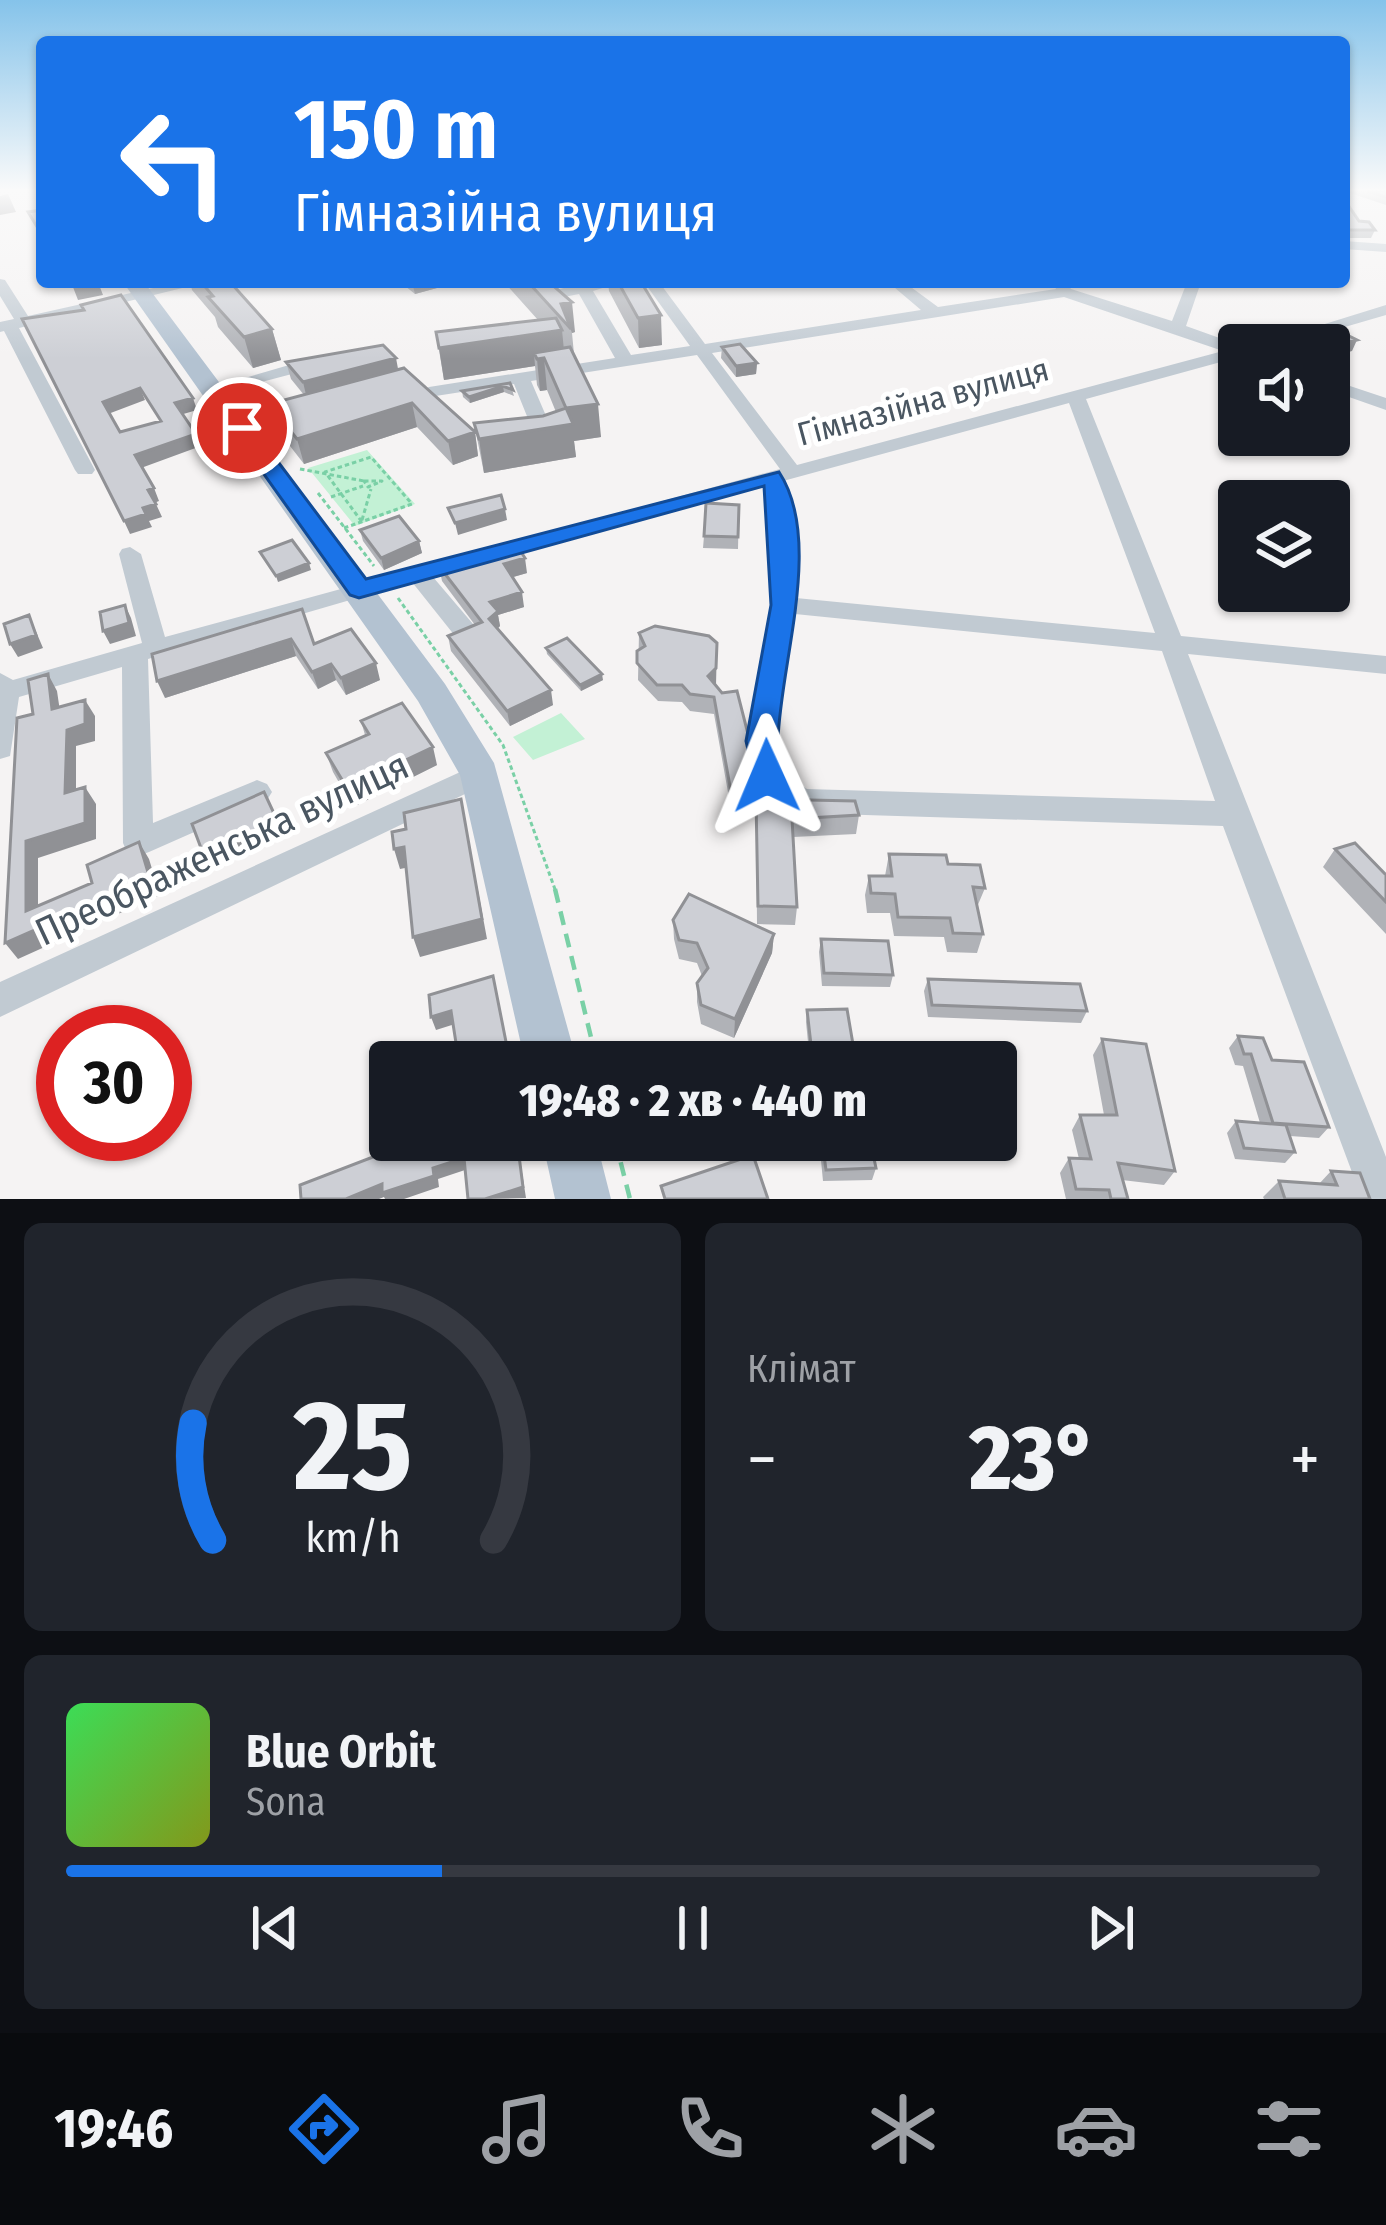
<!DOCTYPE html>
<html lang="uk">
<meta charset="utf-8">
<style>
:root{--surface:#171b24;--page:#20242c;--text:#f1f3f6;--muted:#9ea1a6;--line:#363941;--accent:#1a73e8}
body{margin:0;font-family:"Fira Sans Condensed",sans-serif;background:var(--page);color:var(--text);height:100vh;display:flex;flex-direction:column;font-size:45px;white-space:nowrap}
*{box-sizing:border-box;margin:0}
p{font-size:39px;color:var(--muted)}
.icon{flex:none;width:66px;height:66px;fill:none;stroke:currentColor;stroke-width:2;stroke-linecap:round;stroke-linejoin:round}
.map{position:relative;height:1199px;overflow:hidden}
.details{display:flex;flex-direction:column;gap:24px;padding:24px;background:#0d0f14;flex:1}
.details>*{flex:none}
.banner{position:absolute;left:36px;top:36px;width:1314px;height:252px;border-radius:12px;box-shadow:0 3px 9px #0004;background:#1a73e8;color:#fff;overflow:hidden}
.fabs{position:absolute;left:1218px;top:324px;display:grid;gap:24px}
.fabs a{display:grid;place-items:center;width:132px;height:132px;border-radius:12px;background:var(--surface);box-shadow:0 3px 9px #0004;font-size:60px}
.speed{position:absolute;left:36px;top:1005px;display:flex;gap:24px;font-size:60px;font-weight:700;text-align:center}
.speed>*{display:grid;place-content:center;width:156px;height:156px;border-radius:50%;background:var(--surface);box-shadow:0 3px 9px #0004;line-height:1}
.speed .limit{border:18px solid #d22;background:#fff;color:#111}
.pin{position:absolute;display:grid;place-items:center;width:102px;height:102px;color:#fff;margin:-51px;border:6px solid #fff;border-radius:50%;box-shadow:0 3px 12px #0007}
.me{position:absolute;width:132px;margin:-66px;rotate:359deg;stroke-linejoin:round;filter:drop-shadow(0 0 9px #0008)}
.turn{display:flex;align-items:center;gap:42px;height:252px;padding:0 60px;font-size:54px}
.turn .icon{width:156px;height:156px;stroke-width:2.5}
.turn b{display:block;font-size:84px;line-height:102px}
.big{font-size:90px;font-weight:800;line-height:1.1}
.details .tile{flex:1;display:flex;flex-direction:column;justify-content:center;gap:18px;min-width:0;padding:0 42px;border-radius:18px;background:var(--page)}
.details .dial{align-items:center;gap:0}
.dial svg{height:312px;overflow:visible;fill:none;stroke:var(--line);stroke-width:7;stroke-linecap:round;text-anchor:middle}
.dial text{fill:var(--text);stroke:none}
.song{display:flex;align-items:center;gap:36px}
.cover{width:144px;height:144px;border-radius:18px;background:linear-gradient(135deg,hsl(130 70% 55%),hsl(70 70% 35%))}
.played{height:12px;border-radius:6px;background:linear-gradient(90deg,var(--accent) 30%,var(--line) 30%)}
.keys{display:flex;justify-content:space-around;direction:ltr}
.heat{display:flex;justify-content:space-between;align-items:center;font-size:66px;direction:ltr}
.details .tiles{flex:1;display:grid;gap:24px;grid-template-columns:1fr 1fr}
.tile:last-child{grid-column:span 2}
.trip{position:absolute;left:369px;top:1041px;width:648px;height:120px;border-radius:12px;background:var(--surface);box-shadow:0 3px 9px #0004;font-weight:800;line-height:120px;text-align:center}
.dock{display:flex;height:192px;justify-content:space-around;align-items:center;background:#090b0e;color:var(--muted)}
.dock .icon{width:84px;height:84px}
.dock .current{color:var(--accent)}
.dock b{font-size:54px;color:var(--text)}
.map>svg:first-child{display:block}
.green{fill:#c3f1d5}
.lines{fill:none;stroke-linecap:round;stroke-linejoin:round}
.path-far1{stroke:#7ad0a6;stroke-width:3;stroke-dasharray:4.5 3;stroke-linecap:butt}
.path{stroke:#7ad0a6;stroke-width:4.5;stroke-dasharray:14 9;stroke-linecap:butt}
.minor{fill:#c1cad2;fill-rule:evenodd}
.major{fill:#b3c2d1;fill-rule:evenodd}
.wall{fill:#b0b2b7}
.shaded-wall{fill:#909195}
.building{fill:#cdcfd5;stroke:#909195;stroke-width:3;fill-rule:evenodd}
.route{fill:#1a73e8;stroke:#114b97;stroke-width:3}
.labels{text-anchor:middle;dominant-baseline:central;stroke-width:10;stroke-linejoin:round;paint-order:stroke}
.street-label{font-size:33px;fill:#4a5661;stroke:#fff}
.near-street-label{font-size:39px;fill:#4a5661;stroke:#fff}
</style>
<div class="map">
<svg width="1386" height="1199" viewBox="0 0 1386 1199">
<rect width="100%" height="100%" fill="#f5f3f3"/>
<path class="green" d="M 367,450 L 415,504 L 355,526 L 308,468 Z
M 561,713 L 585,739 L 533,760 L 513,737 Z"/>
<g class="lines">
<path class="path-far1" d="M 300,469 L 364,481
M 364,481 L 382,481 L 368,487 Z
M 318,493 L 374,566
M 331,497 L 363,486
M 362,520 L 371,489
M 344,528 L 412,504 L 371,457 L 325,472 L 362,522
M 398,598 L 503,745 L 556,892"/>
<path class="path" d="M 555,889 L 597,1062
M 615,1140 L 630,1199"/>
<path class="minor" d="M 1344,241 L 1386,244 L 1386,252 L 1344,249 Z
M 0,279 L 5,280 L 28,316 L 180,282 L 207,282 L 19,328 L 95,470 L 92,474 L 78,474 L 75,470 L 4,331 L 0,332 L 0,322 L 14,319 L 0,296 Z
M 583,282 L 622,282 L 593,291 L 631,355 L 690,346 L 644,282 L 659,282 L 705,344 L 921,310 L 888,282 L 904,282 L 938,307 L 1056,289 L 1052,282 L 1066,282 L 1071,289 L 1172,321 L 1187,282 L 1201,282 L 1186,326 L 1239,345 L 1239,357 L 1086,399 L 1181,636 L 1386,656 L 1386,674 L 1188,654 L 1386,1157 L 1386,1199 L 1362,1199 L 1223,826 L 801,813 C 767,802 754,774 749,741 L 750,714 L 772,605 L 770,493 L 765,486 L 433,577 L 473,624 L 476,630 L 473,636 L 455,636 L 412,582 L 148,659 L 153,823 L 257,780 L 267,784 L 272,792 L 267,800 L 149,852 L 138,856 L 127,852 L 123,843 L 122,667 L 19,697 L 10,756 L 0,759 L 0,673 L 13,680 L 142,643 L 119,554 L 122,549 L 130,547 L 141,554 L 165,637 L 780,469 L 697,355 L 531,381 L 556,439 L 541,446 L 531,440 L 535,436 L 514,384 L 429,397 L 420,392 L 429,387 L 615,358 L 579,294 L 549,300 L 541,295 ZM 1064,297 L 1223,351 L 797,465 L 712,353 ZM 1069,403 L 1155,633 L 796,598 L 790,493 L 783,481 ZM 795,614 L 1162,651 L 1215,801 L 807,789 C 751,752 788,669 795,614 Z
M 775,282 L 824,282 C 814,290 785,290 775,282 Z
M 1386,305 L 1386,315 L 1283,345 L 1257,345 Z
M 320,356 L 326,357 L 326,365 L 213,395 L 204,390 Z
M 1329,379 L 1386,398 L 1386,410 L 1329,390 Z
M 304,403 L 313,409 L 311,413 L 242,433 L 232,427 Z
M 480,763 L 490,766 L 494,774 L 490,782 L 0,1017 L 0,982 Z"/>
<path class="major" d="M 123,282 L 144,282 L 445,684 L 494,763 L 577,1062 L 525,1062 L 460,775 L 418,701 Z
M 542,1140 L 596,1140 L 611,1199 L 555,1199 Z"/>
</g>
<path class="wall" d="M 1344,191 L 1386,191 L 1386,205 Z
M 1344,199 L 1359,221 L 1375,230 L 1371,238 L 1344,238 Z
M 190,282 L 230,282 L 272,329 L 281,360 L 253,368 L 218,327 L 215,317 L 192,290 Z
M 400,282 L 436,282 L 437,288 L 415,294 Z
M 504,282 L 549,282 L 575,332 L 572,333 L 574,354 L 601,437 L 574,441 L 576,457 L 484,473 L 474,423 L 543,416 L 556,412 L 547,390 L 540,391 L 537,385 L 535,366 L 444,380 L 436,332 L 538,320 Z
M 608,282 L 641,282 L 662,345 L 639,348 L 609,291 Z
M 1309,335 L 1352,351 L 1329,356 L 1329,345 L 1305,345 Z
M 722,347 L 757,363 L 756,374 L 736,377 L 721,358 Z
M 286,362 L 398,369 L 475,432 L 478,456 L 453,465 L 417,427 L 304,464 L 276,428 L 269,404 L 304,395 L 291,379 Z
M 510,383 L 514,396 L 504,392 L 470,403 L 463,397 L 462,391 Z
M 739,505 L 738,549 L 703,548 L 704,536 Z
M 360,530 L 419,541 L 422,553 L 384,570 L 363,541 Z
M 439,566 L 527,573 L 513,577 L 524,607 L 498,615 L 500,626 L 498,628 L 553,705 L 510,726 L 451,651 L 448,636 L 475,625 L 442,581 Z
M 302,609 L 314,644 L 380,680 L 346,695 L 336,680 L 318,689 L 296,656 L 165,698 Z
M 639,633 L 715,685 L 762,789 L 761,800 L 859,815 L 856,834 L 793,837 L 797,907 L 795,925 L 757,924 L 756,806 L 731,809 L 714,714 L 690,711 L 682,702 L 658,701 L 638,680 Z
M 546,648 L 603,680 L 581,691 L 547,654 Z
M 361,721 L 437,765 L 353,807 L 333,772 L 326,753 L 365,735 Z
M 1335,849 L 1386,875 L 1386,934 L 1323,867 Z
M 889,854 L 948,864 L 985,888 L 977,907 L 983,934 L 977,953 L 947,952 L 944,937 L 894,936 L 890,913 L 867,913 L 865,895 L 869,876 L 885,876 Z
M 673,920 L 774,934 L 772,953 L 734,1038 L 701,1024 L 697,1002 L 697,983 L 702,976 L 697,963 L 679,959 L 674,939 Z
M 821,939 L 893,975 L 890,987 L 822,986 L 819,952 Z
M 928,979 L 1087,1011 L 1081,1023 L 928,1017 L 924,991 Z
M 807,1010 L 856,1062 L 810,1062 L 806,1022 Z
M 1238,1036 L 1272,1060 L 1329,1127 L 1319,1138 L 1290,1136 L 1295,1152 L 1285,1163 L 1235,1159 L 1227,1133 L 1236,1121 L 1260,1123 L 1243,1066 L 1235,1065 L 1229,1048 Z
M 1102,1039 L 1175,1171 L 1164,1185 L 1122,1180 L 1128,1199 L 1066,1199 L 1060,1173 L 1069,1158 L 1079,1159 L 1072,1130 L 1080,1115 L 1104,1115 L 1093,1055 Z
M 819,1140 L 870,1140 L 876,1168 L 872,1180 L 823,1181 Z
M 1331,1171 L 1370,1199 L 1264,1199 L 1263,1197 L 1279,1181 L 1319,1184 Z"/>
<path class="shaded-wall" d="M 8,194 L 16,212 L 0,215 L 0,196 Z
M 71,282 L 98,282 L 103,295 L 78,300 Z
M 412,282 L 436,282 L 437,288 L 415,294 Z
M 757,282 L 773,282 L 772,285 L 757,287 Z
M 572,302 L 575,332 L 572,333 L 561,304 Z
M 661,315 L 662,345 L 639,348 L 638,318 Z
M 272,329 L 281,360 L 253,368 L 244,337 Z
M 562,330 L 565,361 L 544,358 L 547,390 L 540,391 L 537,359 L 534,353 L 535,366 L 444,380 L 439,348 Z
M 1357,340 L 1352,351 L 1329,356 L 1331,346 Z
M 396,358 L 399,374 L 307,399 L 303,382 Z
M 757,363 L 756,374 L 736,377 L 736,366 Z
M 503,386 L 504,392 L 470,403 L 469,397 Z
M 140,388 L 145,400 L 108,414 L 103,402 Z
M 193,398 L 197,410 L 180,415 L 175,403 Z
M 412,403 L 417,427 L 304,464 L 297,439 Z
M 598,404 L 601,437 L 574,441 L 576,457 L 484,473 L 479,439 L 566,408 Z
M 475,432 L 478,456 L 453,465 L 448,441 Z
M 196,434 L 201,446 L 141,468 L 135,455 Z
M 154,488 L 159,501 L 154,503 L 148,490 Z
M 156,504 L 162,517 L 149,521 L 152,527 L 130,534 L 124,521 L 143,508 Z
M 505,509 L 507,520 L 458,535 L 455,523 Z
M 419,541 L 422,553 L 384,570 L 381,558 Z
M 525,558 L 527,573 L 506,579 L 504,564 Z
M 309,563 L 311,570 L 278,582 L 276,576 Z
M 522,592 L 524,607 L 498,615 L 500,626 L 492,634 L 489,619 L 490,602 Z
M 125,605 L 131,618 L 136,636 L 110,644 L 103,631 Z
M 29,615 L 43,648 L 18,657 L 10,644 Z
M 291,639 L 296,656 L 165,698 L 157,681 Z
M 717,643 L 716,685 L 708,676 Z
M 376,663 L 380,680 L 346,695 L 341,678 Z
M 331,664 L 336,680 L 318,689 L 312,672 Z
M 48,674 L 57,691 L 62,725 L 52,709 Z
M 602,674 L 603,680 L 581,691 L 580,685 Z
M 551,690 L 553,705 L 510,726 L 507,711 Z
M 85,700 L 95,716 L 95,741 L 76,746 L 76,810 L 65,793 L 67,730 Z
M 433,747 L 437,765 L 353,807 L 347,788 Z
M 85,787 L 96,804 L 96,839 L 38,858 L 38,927 L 26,911 L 26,841 Z
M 461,799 L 487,939 L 420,957 L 413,937 Z
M 278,822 L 284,835 L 211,869 L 204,856 Z
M 139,842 L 149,859 L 160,895 L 18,959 L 5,943 L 150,879 Z
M 404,847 L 410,867 L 400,869 L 394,849 Z
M 774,934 L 772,953 L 734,1038 L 735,1019 Z
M 493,976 L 511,1062 L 476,1062 Z
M 451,1011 L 455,1024 L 436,1030 L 431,1017 Z
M 517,1140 L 526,1198 L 485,1199 Z
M 464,1158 L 468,1169 L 438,1179 L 439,1187 L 404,1199 L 385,1199 L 384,1197 L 379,1199 L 346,1199 L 382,1184 Z"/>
<path class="building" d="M 1368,191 L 1386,191 L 1386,197 Z
M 1344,199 L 1359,221 L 1369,222 L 1375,230 L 1344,230 L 1344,236 Z
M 42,210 L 42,235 L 28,212 Z
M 201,282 L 230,282 L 272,329 L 244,337 L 208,297 L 213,296 Z
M 528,282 L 549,282 L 572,302 L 561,304 L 571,329 Z
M 618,282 L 641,282 L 661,315 L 638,318 Z
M 121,295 L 193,398 L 175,403 L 196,434 L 135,455 L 154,488 L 148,490 L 156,504 L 143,508 L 146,514 L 124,521 L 22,319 L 84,310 L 81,305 ZM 140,388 L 161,421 L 120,432 L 103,402 Z
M 556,318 L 562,330 L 439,348 L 436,332 Z
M 1335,329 L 1357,340 L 1331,346 L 1309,335 Z
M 740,344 L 757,363 L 736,366 L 722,347 Z
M 383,345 L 396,358 L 303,382 L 286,362 Z
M 570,347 L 598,404 L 566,408 L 544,358 L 537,359 L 534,353 Z
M 404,368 L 475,432 L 448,441 L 412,403 L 297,439 L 269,404 Z
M 510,383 L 513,390 L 503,386 L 469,397 L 462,391 Z
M 566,408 L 573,424 L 479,439 L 474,423 L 543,416 Z
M 501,495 L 505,509 L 455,523 L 448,508 Z
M 706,503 L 739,505 L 738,537 L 704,536 Z
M 399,516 L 419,541 L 381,558 L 360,530 Z
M 292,540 L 309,563 L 276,576 L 260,552 Z
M 516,544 L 525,558 L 504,564 L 522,592 L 490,602 L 498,611 L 489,619 L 551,690 L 507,711 L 448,636 L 482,622 L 439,566 Z
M 125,605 L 129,623 L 103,631 L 100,612 Z
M 302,609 L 314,644 L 351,629 L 376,663 L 341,678 L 331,664 L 312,672 L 291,639 L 157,681 L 152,654 Z
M 29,615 L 36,635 L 10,644 L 4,624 Z
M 655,626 L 709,636 L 717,643 L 716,668 L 708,676 L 722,693 L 737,691 L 762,789 L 731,792 L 714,697 L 690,694 L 682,685 L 657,685 L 637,663 L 637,651 L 645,646 L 639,633 Z
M 567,638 L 602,674 L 580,685 L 546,648 Z
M 48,674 L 52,709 L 85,700 L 85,724 L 67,730 L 65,793 L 85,787 L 85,823 L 26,841 L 26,911 L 92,883 L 87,865 L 139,842 L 150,879 L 5,943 L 17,718 L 33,714 L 28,680 Z
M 402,703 L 433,747 L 347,788 L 326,753 L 369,734 L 361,721 Z
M 264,792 L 278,822 L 204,856 L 192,824 Z
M 461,799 L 482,919 L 413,937 L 404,847 L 394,849 L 392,832 L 406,829 L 404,813 Z
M 756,799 L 855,801 L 859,815 L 792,819 L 797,907 L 758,906 Z
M 1355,843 L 1386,875 L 1386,902 L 1335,849 Z
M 889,854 L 946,855 L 948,864 L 980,865 L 985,888 L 973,887 L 983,934 L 953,933 L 950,918 L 898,917 L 895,894 L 871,893 L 869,876 L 892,876 Z
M 689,894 L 774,934 L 735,1019 L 701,1005 L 697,983 L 708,968 L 697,943 L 679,940 L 673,920 Z
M 821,939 L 888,941 L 893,975 L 824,973 Z
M 493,976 L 508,1052 L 476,1062 L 459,1062 L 451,1011 L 431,1017 L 429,995 Z
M 928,979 L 1080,984 L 1087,1011 L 932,1005 Z
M 847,1009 L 856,1062 L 813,1062 L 807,1010 Z
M 1238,1036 L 1263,1038 L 1272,1060 L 1304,1062 L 1329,1127 L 1273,1123 L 1251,1054 L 1244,1054 Z
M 1102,1039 L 1146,1044 L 1175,1171 L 1118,1163 L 1128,1199 L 1111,1199 L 1109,1190 L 1076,1189 L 1069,1158 L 1091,1159 L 1080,1115 L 1117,1115 Z
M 1236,1121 L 1286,1125 L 1295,1152 L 1244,1148 Z
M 417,1140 L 429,1140 L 431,1149 L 463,1140 L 517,1140 L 523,1187 L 485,1199 L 468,1199 L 464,1158 L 433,1168 L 434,1176 L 382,1193 L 382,1184 L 346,1199 L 301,1199 L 300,1185 Z
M 822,1140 L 870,1140 L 876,1168 L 826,1170 Z
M 753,1155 L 768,1199 L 665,1199 L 661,1186 Z
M 1331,1171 L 1360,1173 L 1370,1199 L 1285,1199 L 1279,1181 L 1337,1185 Z"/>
<linearGradient id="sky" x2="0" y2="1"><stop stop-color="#85c3ea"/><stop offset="0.53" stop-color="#fafafa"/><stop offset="1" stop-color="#fafafa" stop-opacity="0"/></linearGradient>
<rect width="1386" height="359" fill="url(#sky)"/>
<path class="route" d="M 234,423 L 249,423 L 366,579 L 779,472 C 824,540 780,664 778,740 C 778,756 787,770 779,785 L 756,785 L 746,741 L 771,605 L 764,486 L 359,598 L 350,595 L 231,428 Z"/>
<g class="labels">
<g class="street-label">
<text transform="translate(923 402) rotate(-15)">Гімназійна вулиця</text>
</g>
<g class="near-street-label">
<text transform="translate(222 849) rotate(-25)">Преображенська вулиця</text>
</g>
</g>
</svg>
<div class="fabs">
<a><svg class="icon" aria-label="sound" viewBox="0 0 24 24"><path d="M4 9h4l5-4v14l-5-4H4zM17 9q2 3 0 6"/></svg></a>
<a><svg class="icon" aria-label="layers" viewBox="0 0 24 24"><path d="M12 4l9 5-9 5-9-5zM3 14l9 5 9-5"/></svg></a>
</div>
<div class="speed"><div class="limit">30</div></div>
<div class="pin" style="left:242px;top:428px;background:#d93025"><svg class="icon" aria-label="arrive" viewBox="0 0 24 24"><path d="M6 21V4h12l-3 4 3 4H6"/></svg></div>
<svg class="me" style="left:767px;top:776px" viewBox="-20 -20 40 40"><path d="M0-17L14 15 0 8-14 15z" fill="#1a73e8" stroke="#fff" stroke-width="4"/></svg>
<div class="trip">19:48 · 2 хв · 440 m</div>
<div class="banner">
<div class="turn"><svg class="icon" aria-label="left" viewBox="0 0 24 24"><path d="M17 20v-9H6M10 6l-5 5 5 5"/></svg><div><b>150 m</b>Гімназійна вулиця</div></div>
</div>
</div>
<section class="details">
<div class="tiles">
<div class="tile dial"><svg viewBox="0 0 100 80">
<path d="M14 69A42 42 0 1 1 86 69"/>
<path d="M14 69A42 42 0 0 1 9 39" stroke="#1a73e8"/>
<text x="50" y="56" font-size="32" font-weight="700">25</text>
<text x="50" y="72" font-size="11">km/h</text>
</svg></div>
<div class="tile"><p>Клімат</p>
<div class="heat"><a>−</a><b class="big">23°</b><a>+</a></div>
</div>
<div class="tile">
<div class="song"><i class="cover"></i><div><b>Blue Orbit</b><p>Sona</p></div></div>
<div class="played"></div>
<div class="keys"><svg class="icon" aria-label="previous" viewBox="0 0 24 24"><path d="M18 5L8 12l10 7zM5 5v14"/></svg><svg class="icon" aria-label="pause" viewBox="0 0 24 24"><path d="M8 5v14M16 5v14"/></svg><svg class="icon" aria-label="next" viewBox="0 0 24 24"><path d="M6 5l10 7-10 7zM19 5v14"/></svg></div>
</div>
</div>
</section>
<nav class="dock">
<b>19:46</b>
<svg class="icon current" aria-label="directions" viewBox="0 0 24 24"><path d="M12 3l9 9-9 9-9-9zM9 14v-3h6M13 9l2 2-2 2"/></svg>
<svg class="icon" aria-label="music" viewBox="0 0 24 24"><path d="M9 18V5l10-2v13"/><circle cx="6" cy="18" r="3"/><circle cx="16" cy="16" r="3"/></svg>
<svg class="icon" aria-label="phone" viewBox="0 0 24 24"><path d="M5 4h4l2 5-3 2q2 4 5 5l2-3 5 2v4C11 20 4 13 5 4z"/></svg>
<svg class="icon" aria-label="climate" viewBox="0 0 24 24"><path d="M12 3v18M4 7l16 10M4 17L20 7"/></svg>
<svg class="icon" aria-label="car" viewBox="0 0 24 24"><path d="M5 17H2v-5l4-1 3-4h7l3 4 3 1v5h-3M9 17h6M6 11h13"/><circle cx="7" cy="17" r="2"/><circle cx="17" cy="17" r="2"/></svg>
<svg class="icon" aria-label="filters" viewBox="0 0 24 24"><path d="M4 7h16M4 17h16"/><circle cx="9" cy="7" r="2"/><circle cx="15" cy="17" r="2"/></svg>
</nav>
